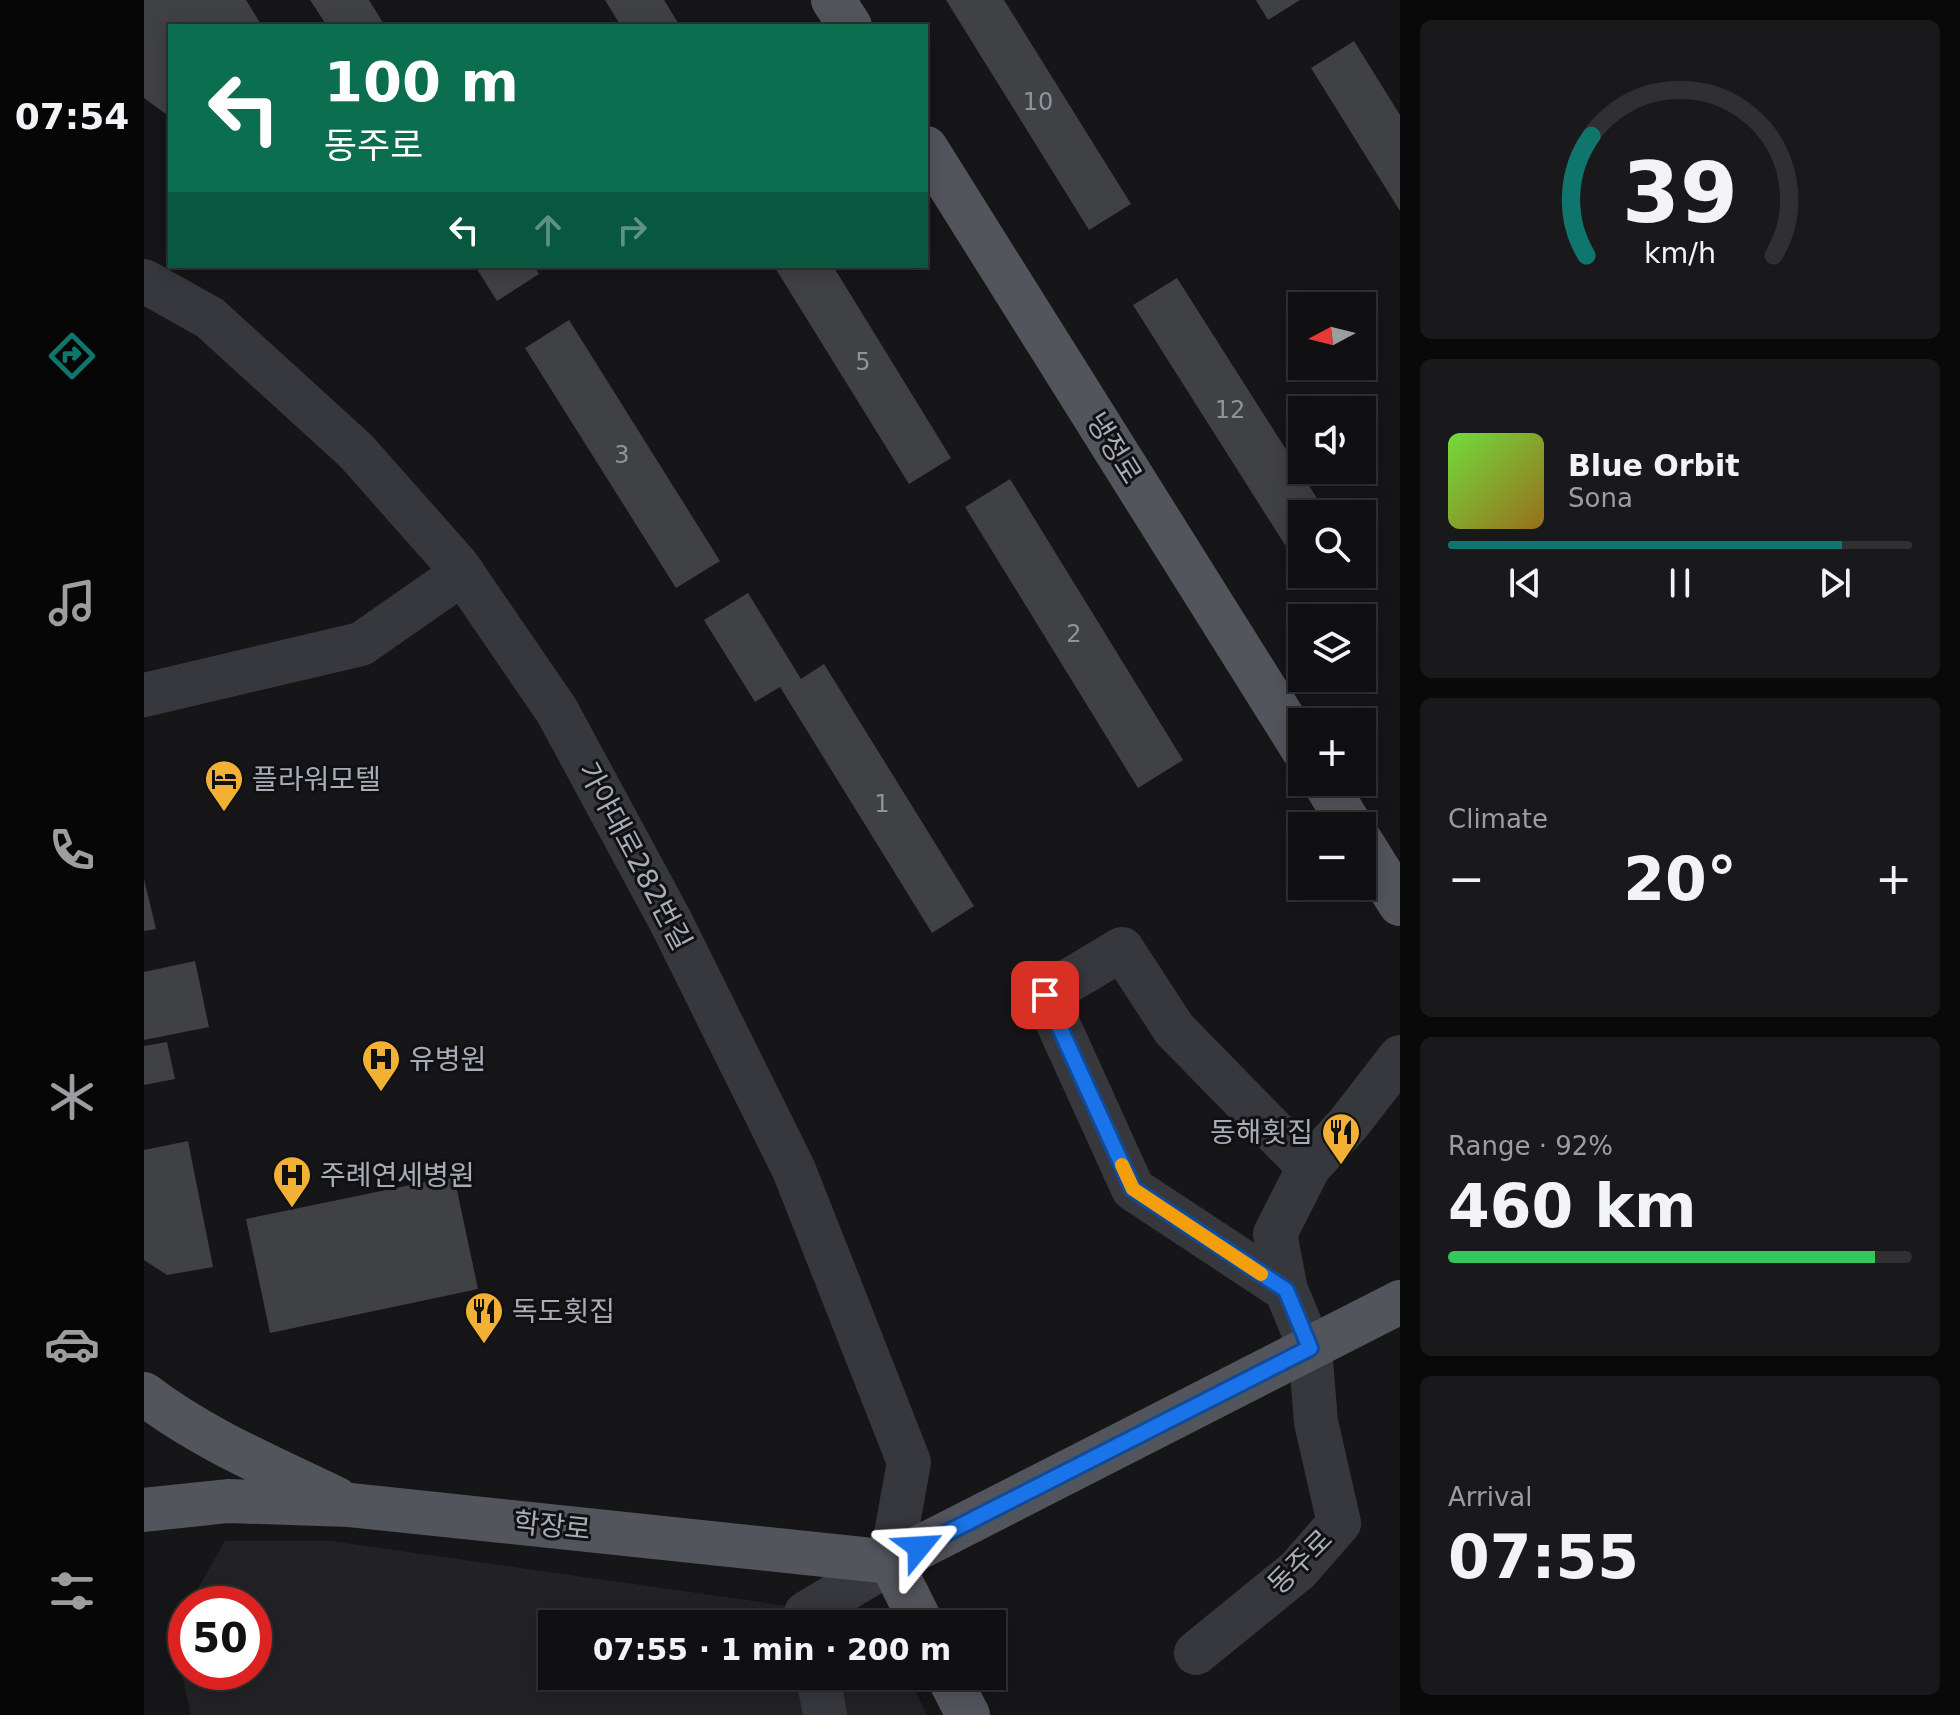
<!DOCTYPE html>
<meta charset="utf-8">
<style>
:root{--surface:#101012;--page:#19191b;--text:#f1f3f6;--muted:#9c9d9f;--line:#303032;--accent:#0f766e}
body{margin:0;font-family:"DejaVu Sans","Noto Sans KR",sans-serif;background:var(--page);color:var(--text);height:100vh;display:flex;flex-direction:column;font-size:30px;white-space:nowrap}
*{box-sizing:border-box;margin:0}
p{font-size:26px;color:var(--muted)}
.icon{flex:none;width:44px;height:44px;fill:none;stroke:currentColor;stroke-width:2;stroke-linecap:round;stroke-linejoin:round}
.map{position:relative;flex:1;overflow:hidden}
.drawer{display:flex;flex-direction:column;gap:20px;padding:20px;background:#09090a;width:560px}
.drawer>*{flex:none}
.hud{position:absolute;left:24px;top:24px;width:760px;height:244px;border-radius:0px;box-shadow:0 4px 20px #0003,0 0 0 2px var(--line);background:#0b6e4f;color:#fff;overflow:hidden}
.needle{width:52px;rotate:263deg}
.buttons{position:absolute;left:1144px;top:292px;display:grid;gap:16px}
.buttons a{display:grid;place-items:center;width:88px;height:88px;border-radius:0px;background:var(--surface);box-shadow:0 4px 20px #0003,0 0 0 2px var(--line);font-size:40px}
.speed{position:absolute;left:24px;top:1586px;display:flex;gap:16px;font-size:40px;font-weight:700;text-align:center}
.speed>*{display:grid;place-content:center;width:104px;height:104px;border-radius:50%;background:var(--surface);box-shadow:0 4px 20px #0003,0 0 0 2px var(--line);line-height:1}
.speed .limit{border:12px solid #d22;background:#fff;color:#111}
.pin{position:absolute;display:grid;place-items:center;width:68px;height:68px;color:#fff;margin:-34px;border-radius:16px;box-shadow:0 4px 12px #0006}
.me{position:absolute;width:88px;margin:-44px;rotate:63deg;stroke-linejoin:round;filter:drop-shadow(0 0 6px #0008)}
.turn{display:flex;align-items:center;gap:28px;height:168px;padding:0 24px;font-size:36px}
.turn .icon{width:104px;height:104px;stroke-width:2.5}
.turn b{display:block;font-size:56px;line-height:68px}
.lanes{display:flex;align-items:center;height:76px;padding:0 24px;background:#0003;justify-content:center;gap:40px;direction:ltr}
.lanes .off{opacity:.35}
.big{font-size:60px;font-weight:600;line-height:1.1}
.drawer .card{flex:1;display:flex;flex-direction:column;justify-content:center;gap:12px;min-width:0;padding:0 28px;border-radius:12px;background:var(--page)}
.drawer .dial{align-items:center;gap:0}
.dial svg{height:208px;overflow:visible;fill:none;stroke:var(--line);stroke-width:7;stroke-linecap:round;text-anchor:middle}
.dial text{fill:var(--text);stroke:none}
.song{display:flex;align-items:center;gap:24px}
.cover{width:96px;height:96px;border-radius:12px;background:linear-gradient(135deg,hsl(100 70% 55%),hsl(40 70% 35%))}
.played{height:8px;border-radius:4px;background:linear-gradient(90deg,var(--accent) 85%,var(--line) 85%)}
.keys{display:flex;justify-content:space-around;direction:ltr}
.heat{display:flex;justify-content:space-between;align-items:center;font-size:44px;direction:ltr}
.charge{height:12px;border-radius:6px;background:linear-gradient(90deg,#34c759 92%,var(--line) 0)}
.trip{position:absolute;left:394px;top:1610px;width:468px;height:80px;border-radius:0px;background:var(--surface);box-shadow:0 4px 20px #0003,0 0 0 2px var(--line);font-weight:600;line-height:80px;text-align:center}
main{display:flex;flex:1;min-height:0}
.tab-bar{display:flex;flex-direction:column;width:144px;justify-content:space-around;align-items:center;background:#060607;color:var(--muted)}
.tab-bar .icon{width:56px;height:56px}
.tab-bar .on{color:var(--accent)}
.tab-bar b{font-size:36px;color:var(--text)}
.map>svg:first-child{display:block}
.built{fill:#222225}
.building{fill:#404145}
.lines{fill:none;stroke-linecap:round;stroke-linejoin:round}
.minor{stroke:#37383d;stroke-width:44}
.major{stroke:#53555c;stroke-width:44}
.route-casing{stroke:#114b97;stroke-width:20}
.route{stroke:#1a73e8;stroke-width:14}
.slow{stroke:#f59e0b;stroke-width:14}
.labels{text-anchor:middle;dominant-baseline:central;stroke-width:6;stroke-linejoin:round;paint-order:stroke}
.number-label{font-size:24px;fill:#8e929b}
.street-label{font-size:28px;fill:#a8adb8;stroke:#111113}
.poi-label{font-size:28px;fill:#a8adb8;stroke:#111113;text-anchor:start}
</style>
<main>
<nav class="tab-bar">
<b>07:54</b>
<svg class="icon on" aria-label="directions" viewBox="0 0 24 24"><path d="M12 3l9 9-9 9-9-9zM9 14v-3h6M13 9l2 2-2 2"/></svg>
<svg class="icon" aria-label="music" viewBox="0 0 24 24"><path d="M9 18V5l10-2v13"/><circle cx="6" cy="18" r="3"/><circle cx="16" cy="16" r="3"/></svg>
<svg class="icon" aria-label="phone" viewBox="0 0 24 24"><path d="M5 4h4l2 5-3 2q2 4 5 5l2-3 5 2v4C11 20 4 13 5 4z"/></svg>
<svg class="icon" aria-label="climate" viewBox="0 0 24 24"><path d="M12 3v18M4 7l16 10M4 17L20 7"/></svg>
<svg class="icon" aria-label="car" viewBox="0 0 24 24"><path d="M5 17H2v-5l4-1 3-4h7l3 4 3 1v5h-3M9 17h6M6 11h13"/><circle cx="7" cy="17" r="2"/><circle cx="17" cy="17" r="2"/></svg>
<svg class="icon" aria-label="filters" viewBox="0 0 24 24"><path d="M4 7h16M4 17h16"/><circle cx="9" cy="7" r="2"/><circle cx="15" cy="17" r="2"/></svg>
</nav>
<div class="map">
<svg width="1256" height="1715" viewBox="0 0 1256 1715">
<rect width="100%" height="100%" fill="#161618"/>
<path class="built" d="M 81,1541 L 186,1541 L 736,1619 L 739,1624 L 408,1624 L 408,1676 L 764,1676 L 783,1715 L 47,1715 L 29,1634 L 42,1610 L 42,1672 L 110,1672 L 110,1604 L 45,1604 Z"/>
<path class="building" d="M 0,0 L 102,0 L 118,26 L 26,26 L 26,117 L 0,98 Z
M 166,0 L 225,0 L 241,26 L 183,26 Z
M 461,0 L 520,0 L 536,26 L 477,26 Z
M 802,0 L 860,0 L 987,204 L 945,230 Z
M 1112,0 L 1156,0 L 1124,20 Z
M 1210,41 L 1256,115 L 1256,211 L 1167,68 Z
M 331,266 L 390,266 L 395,274 L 353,301 Z
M 630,266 L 689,266 L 807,458 L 765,484 Z
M 1033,278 L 1183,514 L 1158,514 L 1158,535 L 1141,545 L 989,305 Z
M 425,320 L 576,561 L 532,588 L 381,348 Z
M 866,479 L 1039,760 L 994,788 L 821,507 Z
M 604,593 L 657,679 L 680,664 L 830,906 L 788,933 L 636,687 L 611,702 L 560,620 Z
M 0,879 L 12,929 L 0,931 Z
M 51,961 L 65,1027 L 0,1040 L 0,972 Z
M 23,1042 L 31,1079 L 0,1085 L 0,1046 Z
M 44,1141 L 69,1267 L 23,1275 L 0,1260 L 0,1150 Z
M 310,1176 L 334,1289 L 126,1333 L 102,1219 Z"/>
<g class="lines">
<path class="minor" d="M 0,281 L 66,318 L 212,451 L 313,565 L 413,711 L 527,922 L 650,1170 L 765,1462 L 747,1562 L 662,1613 L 664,1624
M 0,695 L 217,644 L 319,573
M 1142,1290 L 989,1189 L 901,995 L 978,949 L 1030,1029 L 1165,1167
M 1052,1653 L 1154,1570 L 1195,1523 L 1172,1422 L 1166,1348 L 1142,1290 L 1131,1234 L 1165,1167 L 1205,1123 L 1256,1057
M 674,1676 L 681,1715"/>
<path class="major" d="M 689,0 L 706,26
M 782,148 L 1158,748
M 1180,782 L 1207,826
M 1218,843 L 1256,904
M 0,1394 C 59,1439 127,1467 193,1499
M 0,1510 L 84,1501 L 206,1505 L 747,1562 L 778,1624
M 747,1562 L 1256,1302
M 804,1676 L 824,1715"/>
</g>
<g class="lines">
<g class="route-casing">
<path id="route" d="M 775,1547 L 1166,1348 L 1142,1290 L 989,1189 L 901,995"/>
</g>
<use href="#route" class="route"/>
<path class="slow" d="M 978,1165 L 989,1189 L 1117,1274"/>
</g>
<defs>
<g id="hotel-pin" transform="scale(2)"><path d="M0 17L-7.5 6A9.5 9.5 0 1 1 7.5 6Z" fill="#f2b134" stroke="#111113"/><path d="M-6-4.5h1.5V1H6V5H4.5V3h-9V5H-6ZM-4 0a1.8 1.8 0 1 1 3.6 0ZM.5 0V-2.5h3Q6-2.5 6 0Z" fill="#111"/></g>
<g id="hospital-pin" transform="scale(2)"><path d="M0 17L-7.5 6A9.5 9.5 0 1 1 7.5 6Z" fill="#f2b134" stroke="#111113"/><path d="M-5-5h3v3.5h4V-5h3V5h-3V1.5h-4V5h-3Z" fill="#111"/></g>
<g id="restaurant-pin" transform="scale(2)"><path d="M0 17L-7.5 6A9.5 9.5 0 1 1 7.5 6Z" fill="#f2b134" stroke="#111113"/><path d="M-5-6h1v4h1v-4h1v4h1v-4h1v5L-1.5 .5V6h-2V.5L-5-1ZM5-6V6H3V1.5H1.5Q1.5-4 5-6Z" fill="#111"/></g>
</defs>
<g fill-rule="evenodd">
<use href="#hotel-pin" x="80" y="779"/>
<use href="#hospital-pin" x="237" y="1059"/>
<use href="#restaurant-pin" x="1197" y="1132"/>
<use href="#hospital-pin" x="148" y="1175"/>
<use href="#restaurant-pin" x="340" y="1311"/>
</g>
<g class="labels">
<g class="number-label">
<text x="894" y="102">10</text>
<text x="719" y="362">5</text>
<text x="1086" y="410">12</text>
<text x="478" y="455">3</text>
<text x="930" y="634">2</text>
<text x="738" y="804">1</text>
</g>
<g class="street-label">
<text transform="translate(970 448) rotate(58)">냉정로</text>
<text transform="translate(491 856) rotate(62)">가야대로282번길</text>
<text transform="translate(408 1526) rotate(6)">학장로</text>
<text transform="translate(1156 1562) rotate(-45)">동주로</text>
</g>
<g class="poi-label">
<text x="108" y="779">플라워모텔</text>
<text x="265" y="1059">유병원</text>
<text x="1169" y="1132" text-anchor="end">동해횟집</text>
<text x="176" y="1175">주례연세병원</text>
<text x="368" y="1311">독도횟집</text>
</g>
</g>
</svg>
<div class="buttons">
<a><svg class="needle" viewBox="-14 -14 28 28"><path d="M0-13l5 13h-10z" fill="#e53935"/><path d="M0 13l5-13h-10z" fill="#9c9d9f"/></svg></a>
<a><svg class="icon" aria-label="sound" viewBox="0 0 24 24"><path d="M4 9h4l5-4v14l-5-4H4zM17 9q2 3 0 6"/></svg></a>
<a><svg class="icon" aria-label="search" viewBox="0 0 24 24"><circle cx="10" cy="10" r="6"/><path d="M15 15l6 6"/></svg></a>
<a><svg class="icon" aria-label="layers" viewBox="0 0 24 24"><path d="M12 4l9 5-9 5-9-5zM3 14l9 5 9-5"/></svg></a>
<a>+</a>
<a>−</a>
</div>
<div class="speed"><div class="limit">50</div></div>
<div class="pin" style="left:901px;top:995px;background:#d93025"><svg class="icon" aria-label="arrive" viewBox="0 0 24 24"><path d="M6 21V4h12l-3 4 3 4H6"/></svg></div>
<svg class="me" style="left:775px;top:1547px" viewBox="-20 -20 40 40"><path d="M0-17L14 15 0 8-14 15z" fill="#1a73e8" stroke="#fff" stroke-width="4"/></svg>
<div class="trip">07:55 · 1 min · 200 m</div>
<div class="hud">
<div class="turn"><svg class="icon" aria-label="left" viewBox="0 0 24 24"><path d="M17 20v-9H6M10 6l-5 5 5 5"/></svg><div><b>100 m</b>동주로</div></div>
<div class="lanes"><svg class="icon" aria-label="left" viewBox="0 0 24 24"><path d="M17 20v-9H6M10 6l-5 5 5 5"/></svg><svg class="icon off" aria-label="ahead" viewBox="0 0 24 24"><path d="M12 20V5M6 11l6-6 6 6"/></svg><svg class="icon off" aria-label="right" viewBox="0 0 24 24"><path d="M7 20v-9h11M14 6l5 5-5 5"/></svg></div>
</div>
</div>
<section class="drawer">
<div class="card dial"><svg viewBox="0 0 100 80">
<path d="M14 69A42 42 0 1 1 86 69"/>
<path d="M14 69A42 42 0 0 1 16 23" stroke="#0f766e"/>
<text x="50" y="56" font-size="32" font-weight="700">39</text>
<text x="50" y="72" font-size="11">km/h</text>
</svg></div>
<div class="card">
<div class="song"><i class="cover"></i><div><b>Blue Orbit</b><p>Sona</p></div></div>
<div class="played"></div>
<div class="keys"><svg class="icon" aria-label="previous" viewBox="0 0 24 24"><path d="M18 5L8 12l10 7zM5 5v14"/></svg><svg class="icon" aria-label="pause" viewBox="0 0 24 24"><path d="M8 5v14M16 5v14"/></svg><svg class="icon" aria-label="next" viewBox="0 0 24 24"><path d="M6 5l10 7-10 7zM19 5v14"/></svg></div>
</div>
<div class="card"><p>Climate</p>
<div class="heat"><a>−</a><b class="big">20°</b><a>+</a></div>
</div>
<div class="card"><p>Range · 92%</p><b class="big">460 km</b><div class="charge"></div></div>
<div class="card"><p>Arrival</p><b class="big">07:55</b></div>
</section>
</main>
